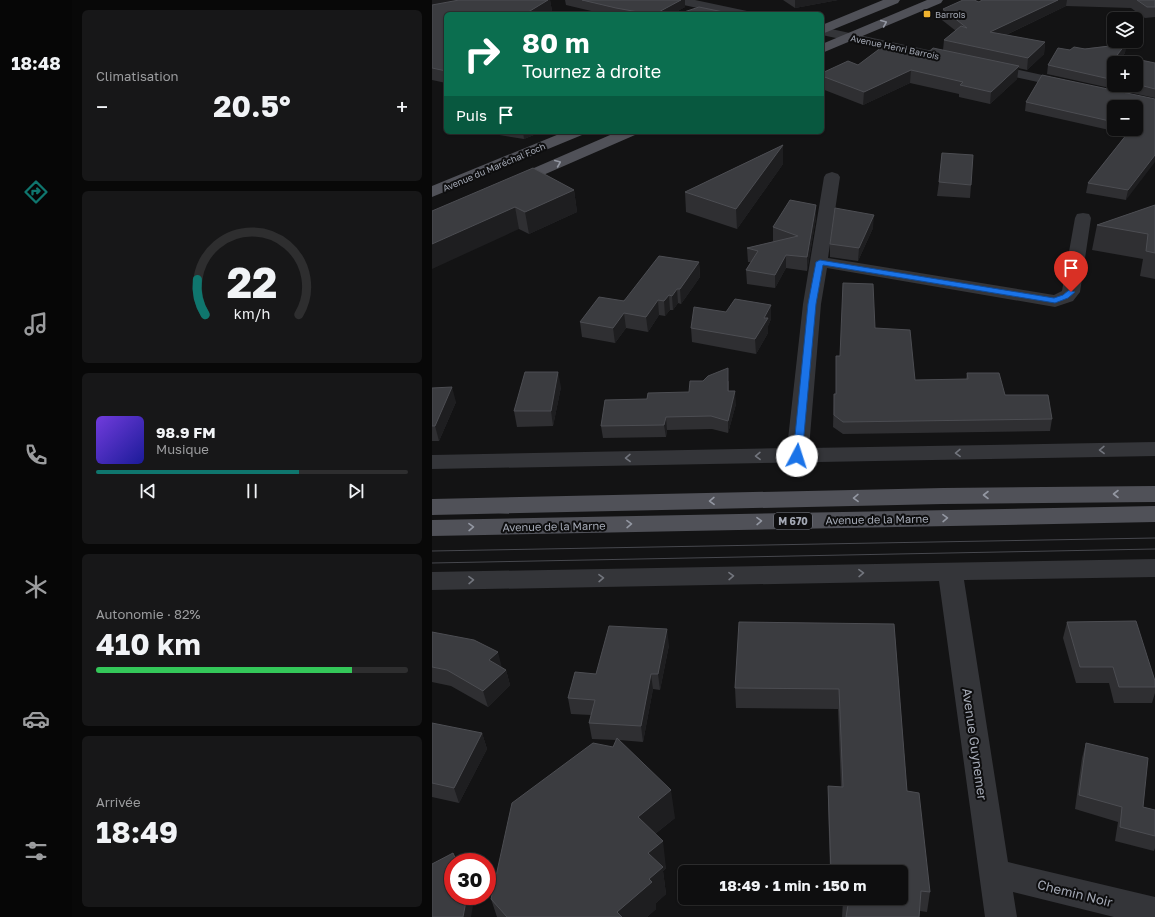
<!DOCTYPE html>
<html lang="fr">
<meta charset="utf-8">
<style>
:root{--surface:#0e0e0f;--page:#171718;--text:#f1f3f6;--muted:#9b9c9e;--line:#2e2e2f;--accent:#0f766e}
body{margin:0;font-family:"Golos Text",sans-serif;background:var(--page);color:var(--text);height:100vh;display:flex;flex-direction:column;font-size:15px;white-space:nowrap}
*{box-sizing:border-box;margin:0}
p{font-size:13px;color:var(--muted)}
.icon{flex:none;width:22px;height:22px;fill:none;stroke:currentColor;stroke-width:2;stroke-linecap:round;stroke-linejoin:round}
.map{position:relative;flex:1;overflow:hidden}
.panel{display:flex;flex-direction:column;gap:10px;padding:10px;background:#080808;width:360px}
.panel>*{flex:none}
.top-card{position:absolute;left:12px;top:12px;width:380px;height:122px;border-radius:6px;box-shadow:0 1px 3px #0004,0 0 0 1px var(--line);background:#0b6e4f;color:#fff;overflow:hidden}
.controls{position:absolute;left:675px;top:12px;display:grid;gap:8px}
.controls a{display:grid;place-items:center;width:36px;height:36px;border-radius:6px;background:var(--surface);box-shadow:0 1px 3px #0004,0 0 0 1px var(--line);font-size:20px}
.speed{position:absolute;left:12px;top:853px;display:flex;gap:8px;font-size:20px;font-weight:700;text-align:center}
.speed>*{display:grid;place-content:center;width:52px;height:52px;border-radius:50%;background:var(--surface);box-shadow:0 1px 3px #0004,0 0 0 1px var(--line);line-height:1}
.speed .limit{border:6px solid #d22;background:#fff;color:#111}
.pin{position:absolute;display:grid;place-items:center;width:34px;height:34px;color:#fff;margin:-41px -17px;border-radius:50% 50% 50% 0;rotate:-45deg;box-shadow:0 0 4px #0007}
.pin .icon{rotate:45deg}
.me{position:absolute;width:44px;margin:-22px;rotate:5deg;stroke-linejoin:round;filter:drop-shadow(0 0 3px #0008)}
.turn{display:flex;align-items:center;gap:14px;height:84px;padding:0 12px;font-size:18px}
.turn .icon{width:52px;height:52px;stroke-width:2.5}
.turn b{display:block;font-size:28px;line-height:34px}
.then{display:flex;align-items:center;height:38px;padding:0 12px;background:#0003;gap:8px;font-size:15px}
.big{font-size:30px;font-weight:700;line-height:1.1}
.panel .tile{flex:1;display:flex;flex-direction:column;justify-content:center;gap:6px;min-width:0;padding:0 14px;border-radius:6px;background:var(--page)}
.panel .dial{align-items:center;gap:0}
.dial svg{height:104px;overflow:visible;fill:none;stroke:var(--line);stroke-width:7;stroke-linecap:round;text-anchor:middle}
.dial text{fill:var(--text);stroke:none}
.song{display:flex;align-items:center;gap:12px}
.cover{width:48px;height:48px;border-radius:6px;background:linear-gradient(135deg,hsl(260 70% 55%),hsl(240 70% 35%))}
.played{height:4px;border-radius:2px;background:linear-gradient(90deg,var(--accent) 65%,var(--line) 65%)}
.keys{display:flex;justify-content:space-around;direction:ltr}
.heat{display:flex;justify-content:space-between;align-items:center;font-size:22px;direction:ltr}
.charge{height:6px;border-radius:3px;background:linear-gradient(90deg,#34c759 82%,var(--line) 0)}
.trip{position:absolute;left:246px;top:865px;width:230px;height:40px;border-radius:6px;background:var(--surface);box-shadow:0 1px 3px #0004,0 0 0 1px var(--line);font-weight:700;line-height:40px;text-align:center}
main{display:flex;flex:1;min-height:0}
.tabs{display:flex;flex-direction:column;width:72px;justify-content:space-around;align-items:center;background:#060606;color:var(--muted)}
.tabs .icon{width:28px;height:28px}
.tabs .selected{color:var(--accent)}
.tabs b{font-size:18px;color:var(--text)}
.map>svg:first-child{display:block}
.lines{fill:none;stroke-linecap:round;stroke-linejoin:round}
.minor{fill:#343539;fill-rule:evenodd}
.major{fill:#505158;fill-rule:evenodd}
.tram{stroke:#47484e;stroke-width:1}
.wall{fill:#2f2f32;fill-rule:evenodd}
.shaded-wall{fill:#1e1e20}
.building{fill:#3b3c40;stroke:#4c4d52}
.oneway{stroke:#9397a2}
.oneway2{stroke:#72757d}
.route{fill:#1a73e8;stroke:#114b97}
.poi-dot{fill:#f0b32f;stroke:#0e0e0f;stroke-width:1.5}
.labels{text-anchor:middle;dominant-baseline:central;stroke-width:4;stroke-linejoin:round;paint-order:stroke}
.far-poi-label{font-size:9px;fill:#a4a9b5;stroke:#0e0e0f;text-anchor:start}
.far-street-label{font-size:9px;fill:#a4a9b5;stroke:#0e0e0f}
.shield{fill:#0e0e0f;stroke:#777a83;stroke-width:1}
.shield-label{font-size:10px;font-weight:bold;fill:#a4a9b5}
.street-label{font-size:11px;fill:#a4a9b5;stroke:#0e0e0f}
.near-street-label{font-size:13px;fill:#a4a9b5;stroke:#0e0e0f}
</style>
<main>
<nav class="tabs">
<b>18:48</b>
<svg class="icon selected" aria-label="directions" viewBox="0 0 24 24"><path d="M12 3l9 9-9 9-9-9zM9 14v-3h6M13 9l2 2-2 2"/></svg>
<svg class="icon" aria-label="music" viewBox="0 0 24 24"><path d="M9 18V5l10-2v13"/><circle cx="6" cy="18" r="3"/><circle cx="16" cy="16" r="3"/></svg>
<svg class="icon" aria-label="phone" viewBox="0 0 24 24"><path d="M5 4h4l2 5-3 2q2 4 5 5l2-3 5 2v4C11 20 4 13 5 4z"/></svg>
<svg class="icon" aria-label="climate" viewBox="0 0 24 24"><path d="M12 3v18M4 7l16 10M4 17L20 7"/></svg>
<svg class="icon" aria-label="car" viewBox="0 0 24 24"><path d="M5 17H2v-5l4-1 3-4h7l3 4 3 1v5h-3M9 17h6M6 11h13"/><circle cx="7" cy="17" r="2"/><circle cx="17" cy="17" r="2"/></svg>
<svg class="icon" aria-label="filters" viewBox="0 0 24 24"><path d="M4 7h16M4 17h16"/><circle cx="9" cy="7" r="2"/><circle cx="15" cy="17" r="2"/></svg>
</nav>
<section class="panel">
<div class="tile"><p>Climatisation</p>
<div class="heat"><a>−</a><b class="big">20.5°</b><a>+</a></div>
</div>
<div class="tile dial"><svg viewBox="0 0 100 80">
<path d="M14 69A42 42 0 1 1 86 69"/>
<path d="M14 69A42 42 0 0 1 8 42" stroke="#0f766e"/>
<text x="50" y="56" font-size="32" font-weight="700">22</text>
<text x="50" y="72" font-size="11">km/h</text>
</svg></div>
<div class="tile">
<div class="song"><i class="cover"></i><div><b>98.9 FM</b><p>Musique</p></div></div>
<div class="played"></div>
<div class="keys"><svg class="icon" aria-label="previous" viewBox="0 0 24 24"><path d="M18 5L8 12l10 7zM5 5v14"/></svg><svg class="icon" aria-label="pause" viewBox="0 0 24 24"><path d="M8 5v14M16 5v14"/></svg><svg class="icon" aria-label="next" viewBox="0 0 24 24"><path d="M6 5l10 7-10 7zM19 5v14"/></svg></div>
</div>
<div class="tile"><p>Autonomie · 82%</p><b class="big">410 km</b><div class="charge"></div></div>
<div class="tile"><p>Arrivée</p><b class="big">18:49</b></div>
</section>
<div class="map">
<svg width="723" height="917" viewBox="0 0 723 917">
<rect width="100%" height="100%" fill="#131314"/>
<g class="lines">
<path class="minor" d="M 240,0 L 263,0 L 315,11 L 317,14 L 294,14 L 242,3 Z
M 390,27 L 524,56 L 529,57 L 531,60 L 529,63 L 524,64 L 390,35 Z
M 556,63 L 638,81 L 643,82 L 645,85 L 643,88 L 638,89 L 551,70 L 549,67 L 551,64 Z
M 400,172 L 406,174 L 408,177 L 396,258 L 622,295 L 630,291 L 643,218 L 645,214 L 651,213 L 657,214 L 659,218 L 648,292 L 641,301 L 623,307 L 395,268 L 389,304 L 377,448 L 723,442 L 723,456 L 0,469 L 0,455 L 355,448 L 371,304 L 392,177 L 394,174 Z
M 723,559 L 723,577 L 532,580 L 576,862 L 723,897 L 723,917 L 682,917 L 581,892 L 585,917 L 553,917 L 507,581 L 0,590 L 0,572 Z"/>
<path class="major" d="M 451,0 L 468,0 L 466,3 L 390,34 L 390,25 Z
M 495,0 L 511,0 L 509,3 L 390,53 L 390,44 Z
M 132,132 L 152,132 L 150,135 L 0,197 L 0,186 Z
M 185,132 L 205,132 L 203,135 L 86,186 L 80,188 L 74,186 L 72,183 L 74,180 Z
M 723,486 L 723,502 L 511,504 L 0,515 L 0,499 L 511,488 Z
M 723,506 L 723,522 L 0,536 L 0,520 Z"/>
<path class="tram" d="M 0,551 L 723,538
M 0,563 L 723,549"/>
</g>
<path class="wall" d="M 0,0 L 118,0 L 120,11 L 114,14 L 14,14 L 14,83 L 0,80 Z
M 133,0 L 253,0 L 253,7 L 240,14 L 172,14 L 134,5 Z
M 351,0 L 406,0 L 363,8 Z
M 550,0 L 723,0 L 723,17 L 713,18 L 699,8 L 634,6 L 574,35 L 613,42 L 612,54 L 595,70 L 586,68 L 585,79 L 558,104 L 527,97 L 527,94 L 478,83 L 431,105 L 390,89 L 390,73 L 426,65 L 491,57 L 511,50 L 512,40 L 524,31 L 510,20 L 511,9 L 547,2 Z
M 694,44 L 693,53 L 690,56 L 723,63 L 723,98 L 615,74 L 616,65 L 638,50 ZM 682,63 L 704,63 L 704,85 L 682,85 Z
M 723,99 L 694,200 L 654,193 L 656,183 L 695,134 L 593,111 L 594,102 ZM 682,107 L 704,129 L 682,129 Z
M 49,132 L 109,132 L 92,139 Z
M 351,145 L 351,164 L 305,229 L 254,212 L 253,192 Z
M 507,182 L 539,185 L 538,198 L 505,196 Z
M 142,190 L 145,212 L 97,234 L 87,229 L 0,211 Z
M 384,205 L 384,218 L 375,271 L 354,268 L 343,288 L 315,284 L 314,270 L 319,262 L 316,262 L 315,248 L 343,241 L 341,241 L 341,227 Z
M 723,205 L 723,279 L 708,276 L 711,259 L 660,250 L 665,225 Z
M 441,228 L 426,261 L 398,257 L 398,244 Z
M 267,262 L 268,277 L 249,304 L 246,303 L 241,310 L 238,310 L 233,316 L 227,315 L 216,332 L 194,328 L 183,343 L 150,337 L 148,322 Z
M 339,319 L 336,326 L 336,333 L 324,354 L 260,342 L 259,328 Z
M 443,328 L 483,380 L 534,379 L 535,373 L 573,395 L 620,419 L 618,431 L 411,434 L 401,427 L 402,394 L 404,394 L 404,356 L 408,356 Z
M 297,381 L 297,391 L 304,404 L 296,433 L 280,429 L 235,430 L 234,437 L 171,438 L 169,426 L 215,399 L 257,392 Z
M 129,387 L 121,426 L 85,427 L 82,411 Z
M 0,388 L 24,402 L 7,441 L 0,441 Z
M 635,622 L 723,681 L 723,693 L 720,703 L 682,703 L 677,683 L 644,683 L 631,638 Z
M 462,624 L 475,791 L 498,892 L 495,912 L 488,911 L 487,917 L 410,917 L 411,900 L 400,898 L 469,898 L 469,872 L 398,872 L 396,806 L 396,786 L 409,787 L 406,709 L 304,708 L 303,688 Z
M 0,632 L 74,670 L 78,685 L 56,707 L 19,686 L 0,682 Z
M 237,645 L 228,690 L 221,689 L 211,742 L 187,740 L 243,818 L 223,834 L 234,868 L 231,871 L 234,894 L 224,903 L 224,909 L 215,917 L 65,917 L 59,899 L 181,747 L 184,740 L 160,739 L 157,723 L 159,715 L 139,714 L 136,698 L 164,674 Z
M 0,723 L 50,733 L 55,749 L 27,803 L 0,797 Z
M 654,743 L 711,807 L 723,810 L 723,848 L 722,851 L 683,841 L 686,822 L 643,809 L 650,758 Z"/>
<path class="shaded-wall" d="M 0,0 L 34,0 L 0,6 Z
M 116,0 L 118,0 L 120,11 L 114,14 L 93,14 Z
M 249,0 L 253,0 L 253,7 L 240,14 L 223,14 Z
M 363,0 L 406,0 L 363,8 Z
M 626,0 L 635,0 L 634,6 L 557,43 L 558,32 Z
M 613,42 L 612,54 L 595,70 L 596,58 Z
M 694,44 L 693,53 L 684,63 L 685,55 Z
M 587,66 L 585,79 L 558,104 L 559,92 Z
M 479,70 L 478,83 L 431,105 L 432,92 Z
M 91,132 L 109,132 L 92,139 Z
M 351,145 L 351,164 L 305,229 L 304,209 Z
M 723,155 L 723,162 L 694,200 L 696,190 Z
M 142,190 L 145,212 L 97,234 L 93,212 Z
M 384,205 L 384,218 L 375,271 L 375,257 Z
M 83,207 L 87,229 L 0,269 L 0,244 Z
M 442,215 L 441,228 L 426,261 L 427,248 Z
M 354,255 L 354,268 L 343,288 L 343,275 Z
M 267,262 L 268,277 L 249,304 L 248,289 Z
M 245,289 L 246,303 L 241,310 L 240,296 Z
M 237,295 L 238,310 L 233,316 L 232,301 Z
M 226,300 L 227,315 L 216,332 L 214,317 Z
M 339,305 L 339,319 L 336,326 L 336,333 L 324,354 L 323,339 L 332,318 Z
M 192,313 L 194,328 L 183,343 L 181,328 Z
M 126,372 L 129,387 L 121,426 L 119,411 Z
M 20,387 L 24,402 L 7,441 L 3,426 Z
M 303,391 L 304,404 L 296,433 L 296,421 Z
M 234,417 L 235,430 L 234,437 L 232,425 Z
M 235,629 L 237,645 L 228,690 L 226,674 Z
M 66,652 L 70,668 L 57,660 Z
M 74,670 L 78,685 L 56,707 L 51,691 Z
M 219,674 L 221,689 L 211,742 L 209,726 Z
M 50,733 L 55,749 L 27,803 L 22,788 Z
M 239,790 L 243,818 L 210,844 L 206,817 Z
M 231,841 L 234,868 L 231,871 L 234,894 L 224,903 L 224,909 L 215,917 L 186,917 L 185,912 L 217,879 L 216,853 Z
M 35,896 L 41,896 L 42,900 L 39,917 L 31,917 Z"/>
<path class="building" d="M 27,0 L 116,0 L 93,14 L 14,14 L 14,71 L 0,68 L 0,5 Z
M 150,0 L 249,0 L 223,14 L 217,14 L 184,8 Z
M 531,0 L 542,0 L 547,2 L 550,0 L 626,0 L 558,32 L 613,42 L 596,58 L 512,40 L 529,26 L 535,28 L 511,9 Z
M 705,0 L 723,0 L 723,7 L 715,7 Z
M 267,7 L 301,14 L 246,14 Z
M 694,44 L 685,55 L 723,63 L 723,89 L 704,84 L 704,63 L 682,63 L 682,80 L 616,65 L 626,48 L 638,50 L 642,47 L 653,49 Z
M 450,47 L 491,57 L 501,48 L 587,66 L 559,92 L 528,85 L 531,82 L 479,70 L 432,92 L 390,76 L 390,73 L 416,61 L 426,65 Z
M 610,75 L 723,99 L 723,155 L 696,190 L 656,183 L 699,129 L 704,129 L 704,107 L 682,107 L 682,122 L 594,102 Z
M 351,145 L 304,209 L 253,192 Z
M 510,153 L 541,155 L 539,185 L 507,182 Z
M 101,168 L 142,190 L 93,212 L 83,207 L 0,244 L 0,211 Z
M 358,200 L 384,205 L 375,257 L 354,255 L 343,275 L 314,270 L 326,251 L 315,248 L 366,236 L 341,227 Z
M 723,205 L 723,253 L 714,251 L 716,234 L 665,225 Z
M 403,208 L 442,215 L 427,248 L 398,244 Z
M 227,256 L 267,262 L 248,289 L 245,289 L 240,296 L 237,295 L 232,301 L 226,300 L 214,317 L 192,313 L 181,328 L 148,322 L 167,297 L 192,301 Z
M 411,283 L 441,284 L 443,328 L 478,330 L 483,380 L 536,379 L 535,373 L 567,373 L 573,395 L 616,395 L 620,419 L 411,422 L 402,415 L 402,394 L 404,394 L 404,356 L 408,356 Z
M 303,299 L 339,305 L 332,318 L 336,318 L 323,339 L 259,328 L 262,307 L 294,312 Z
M 296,368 L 296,391 L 303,391 L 296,421 L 279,416 L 234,417 L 232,425 L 169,426 L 173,400 L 215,399 L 216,393 L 257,392 L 258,381 L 271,381 L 276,376 Z
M 93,372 L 126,372 L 119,411 L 82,411 Z
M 20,387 L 3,426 L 0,426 L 0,388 Z
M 704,621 L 723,681 L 723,687 L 687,687 L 681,667 L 648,667 L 635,622 Z
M 307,622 L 462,624 L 475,791 L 487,793 L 498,892 L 489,891 L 487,917 L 414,917 L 416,905 L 411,904 L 411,898 L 469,898 L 469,872 L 399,872 L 396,786 L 411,787 L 407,689 L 303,688 Z
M 177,626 L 235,629 L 226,674 L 219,674 L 209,726 L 157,723 L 163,700 L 136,698 L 143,672 L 164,674 Z
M 0,632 L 42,640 L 66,652 L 57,660 L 74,670 L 51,691 L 15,670 L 0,667 Z
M 0,723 L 50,733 L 22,788 L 0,783 Z
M 185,738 L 239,790 L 206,817 L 231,841 L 216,853 L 231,867 L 217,879 L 220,882 L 185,912 L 190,917 L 75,917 L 59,899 L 80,803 L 161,743 L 181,747 Z
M 654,743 L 716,758 L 711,807 L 723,810 L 723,836 L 688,827 L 690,807 L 647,795 Z
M 21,853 L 25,862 L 21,862 L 21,896 L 35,896 L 31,917 L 0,917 L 0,864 Z"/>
<defs><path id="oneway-chevron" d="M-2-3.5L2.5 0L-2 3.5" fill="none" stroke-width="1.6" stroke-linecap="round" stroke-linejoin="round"/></defs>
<g class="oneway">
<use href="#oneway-chevron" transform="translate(452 23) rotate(-23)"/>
<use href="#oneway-chevron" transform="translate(126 163) rotate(-23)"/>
<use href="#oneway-chevron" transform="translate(684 494) rotate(180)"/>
<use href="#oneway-chevron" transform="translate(554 495) rotate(180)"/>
<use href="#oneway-chevron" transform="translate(424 498) rotate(179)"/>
<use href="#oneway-chevron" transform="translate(280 501) rotate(179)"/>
<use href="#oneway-chevron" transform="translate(513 518) rotate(-1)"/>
<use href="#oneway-chevron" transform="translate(327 521) rotate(-1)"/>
<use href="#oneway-chevron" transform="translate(197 524) rotate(-1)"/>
<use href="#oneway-chevron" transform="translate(39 527) rotate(-1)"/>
</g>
<g class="oneway2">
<use href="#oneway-chevron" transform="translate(670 450) rotate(179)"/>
<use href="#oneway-chevron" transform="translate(526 453) rotate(179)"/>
<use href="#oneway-chevron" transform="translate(326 456) rotate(179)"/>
<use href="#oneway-chevron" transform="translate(196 458) rotate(179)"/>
<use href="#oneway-chevron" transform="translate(429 573) rotate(-1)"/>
<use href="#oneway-chevron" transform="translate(299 576) rotate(-1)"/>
<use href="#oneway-chevron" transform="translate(169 578) rotate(-1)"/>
<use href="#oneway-chevron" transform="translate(39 580) rotate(-1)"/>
</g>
<path class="route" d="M 388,260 L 622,298 L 631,295 L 637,290 L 643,292 L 636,298 L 623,303 L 391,265 L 384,304 L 370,456 L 365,459 L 361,456 L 376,304 L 384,262 Z"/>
<rect class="poi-dot" x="491" y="10" width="8" height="8" rx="2"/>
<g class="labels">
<g class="far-poi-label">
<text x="503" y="14">Barrois</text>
</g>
<g class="far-street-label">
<text transform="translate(463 47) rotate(12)">Avenue Henri Barrois</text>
<text transform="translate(62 167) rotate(-23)">Avenue du Maréchal Foch</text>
</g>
<rect class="shield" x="342" y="513" width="38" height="16" rx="3"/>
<g class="shield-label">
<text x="361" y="521">M 670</text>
</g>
<g class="street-label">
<text transform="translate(445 519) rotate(-1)">Avenue de la Marne</text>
<text transform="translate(122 526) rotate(-1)">Avenue de la Marne</text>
</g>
<g class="near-street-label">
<text transform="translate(543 744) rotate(82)">Avenue Guynemer</text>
<text transform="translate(643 893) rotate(14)">Chemin Noir</text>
</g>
</g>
</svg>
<div class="controls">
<a><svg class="icon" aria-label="layers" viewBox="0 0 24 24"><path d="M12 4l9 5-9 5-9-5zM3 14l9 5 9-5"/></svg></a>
<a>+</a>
<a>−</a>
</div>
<div class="speed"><div class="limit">30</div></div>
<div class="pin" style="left:639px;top:292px;background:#d93025"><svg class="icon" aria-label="arrive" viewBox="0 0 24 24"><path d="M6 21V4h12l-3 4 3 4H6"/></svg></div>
<svg class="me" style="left:365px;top:456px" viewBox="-20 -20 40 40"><circle r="19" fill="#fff"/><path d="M0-13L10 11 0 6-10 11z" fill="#1a73e8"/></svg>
<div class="trip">18:49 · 1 min · 150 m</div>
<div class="top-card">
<div class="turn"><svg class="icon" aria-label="right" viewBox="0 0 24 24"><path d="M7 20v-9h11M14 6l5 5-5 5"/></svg><div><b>80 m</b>Tournez à droite</div></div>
<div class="then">Puis<svg class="icon" aria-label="arrive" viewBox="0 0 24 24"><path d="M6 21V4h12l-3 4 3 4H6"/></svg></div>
</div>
</div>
</main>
